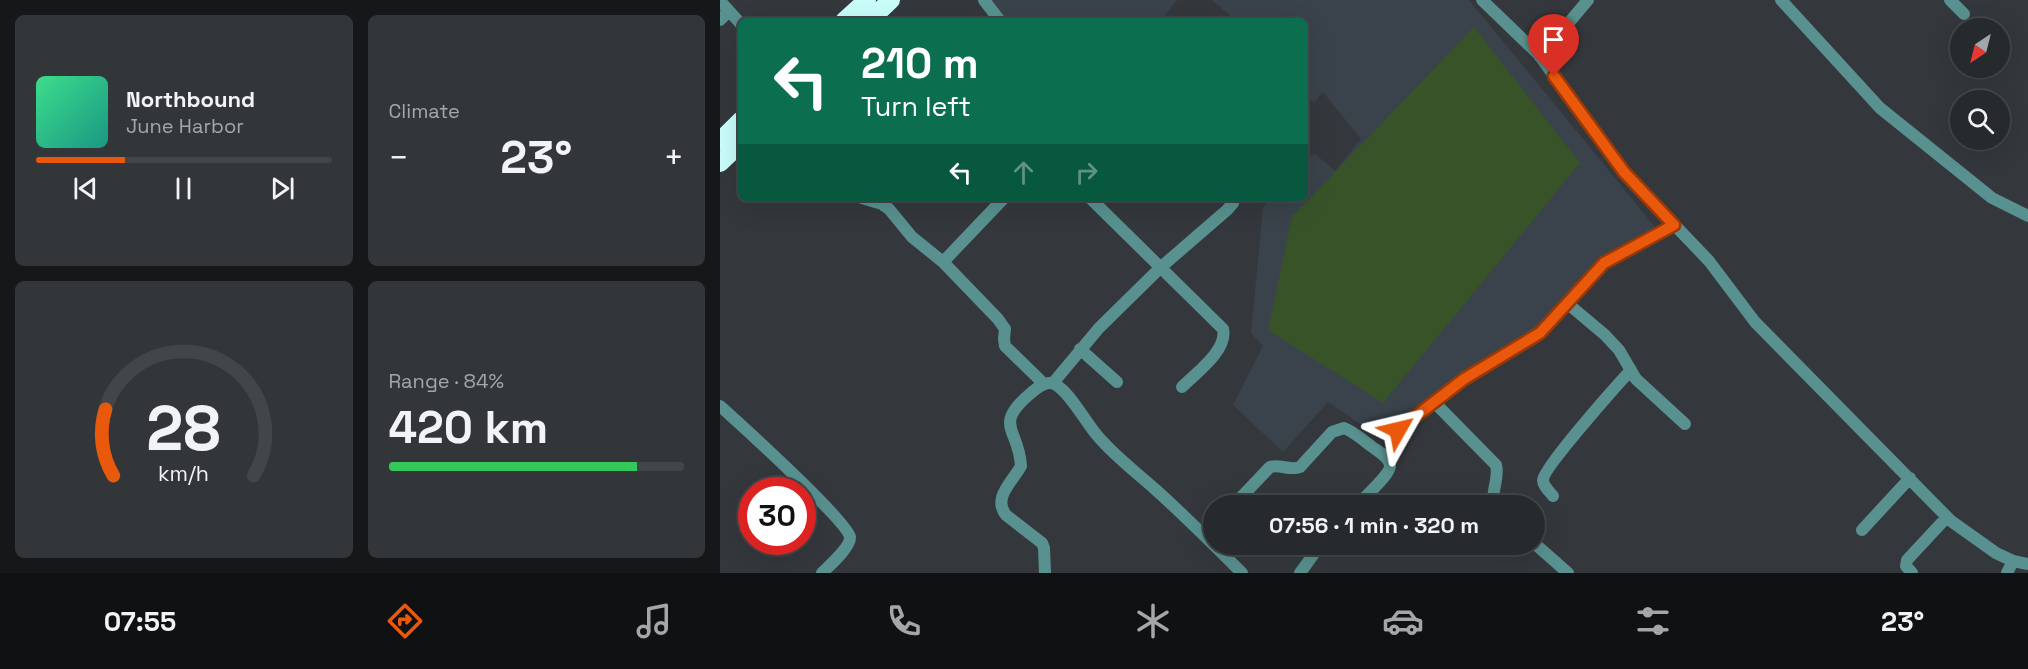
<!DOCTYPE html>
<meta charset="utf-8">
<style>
:root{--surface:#272a2d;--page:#333639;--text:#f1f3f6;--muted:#a4a7aa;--line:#434649;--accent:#ea580c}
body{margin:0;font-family:"Space Grotesk",sans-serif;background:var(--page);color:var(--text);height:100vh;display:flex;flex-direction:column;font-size:22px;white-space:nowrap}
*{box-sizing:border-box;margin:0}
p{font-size:20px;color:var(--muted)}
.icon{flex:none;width:33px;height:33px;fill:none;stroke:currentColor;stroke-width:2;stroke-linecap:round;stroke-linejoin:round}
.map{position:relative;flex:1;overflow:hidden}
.details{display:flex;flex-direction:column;gap:15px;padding:15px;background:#151719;width:720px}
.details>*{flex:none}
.top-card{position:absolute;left:18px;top:18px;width:570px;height:183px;border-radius:9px;box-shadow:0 6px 24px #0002,0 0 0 2px var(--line);background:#0b6e4f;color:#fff;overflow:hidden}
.needle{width:39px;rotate:215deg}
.buttons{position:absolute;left:1230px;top:18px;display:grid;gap:12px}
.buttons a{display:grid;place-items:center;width:60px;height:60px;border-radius:50%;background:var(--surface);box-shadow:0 6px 24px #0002,0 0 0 2px var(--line);font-size:30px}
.speed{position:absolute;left:18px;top:477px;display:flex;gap:12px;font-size:30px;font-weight:700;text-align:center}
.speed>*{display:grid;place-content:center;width:78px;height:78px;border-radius:50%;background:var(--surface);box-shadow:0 6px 24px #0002,0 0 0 2px var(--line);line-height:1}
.speed .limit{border:9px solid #d22;background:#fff;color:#111}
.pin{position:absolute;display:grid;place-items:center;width:51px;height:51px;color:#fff;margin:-62px -26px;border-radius:50% 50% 50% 0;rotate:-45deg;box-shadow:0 0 6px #0007}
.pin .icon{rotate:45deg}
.me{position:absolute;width:66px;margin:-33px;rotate:53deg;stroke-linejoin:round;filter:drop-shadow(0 0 4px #0008)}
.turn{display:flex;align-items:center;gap:21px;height:126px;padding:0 24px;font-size:27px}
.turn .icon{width:78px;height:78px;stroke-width:2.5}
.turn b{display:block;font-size:42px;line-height:51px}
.lanes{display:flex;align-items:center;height:57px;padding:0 24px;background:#0003;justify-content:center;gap:30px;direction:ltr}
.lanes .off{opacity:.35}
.big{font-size:45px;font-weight:600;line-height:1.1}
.details .widget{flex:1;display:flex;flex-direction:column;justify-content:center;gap:9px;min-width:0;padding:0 21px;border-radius:9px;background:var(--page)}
.details .dial{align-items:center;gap:0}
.dial svg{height:156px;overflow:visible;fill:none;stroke:var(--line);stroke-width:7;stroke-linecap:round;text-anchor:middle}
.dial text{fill:var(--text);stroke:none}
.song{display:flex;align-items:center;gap:18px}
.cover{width:72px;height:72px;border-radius:9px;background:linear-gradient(135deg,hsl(150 70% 55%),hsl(170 70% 35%))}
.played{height:6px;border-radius:3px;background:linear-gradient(90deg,var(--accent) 30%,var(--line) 30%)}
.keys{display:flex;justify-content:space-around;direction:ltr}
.heat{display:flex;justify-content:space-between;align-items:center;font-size:33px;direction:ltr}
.charge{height:9px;border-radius:4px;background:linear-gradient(90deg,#34c759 84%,var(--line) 0)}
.details .tiles{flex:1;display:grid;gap:15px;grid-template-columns:repeat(2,1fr)}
.trip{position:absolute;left:483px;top:495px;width:342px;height:60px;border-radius:30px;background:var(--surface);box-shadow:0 6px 24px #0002,0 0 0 2px var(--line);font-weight:600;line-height:60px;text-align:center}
.menu{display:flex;height:96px;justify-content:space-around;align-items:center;background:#101112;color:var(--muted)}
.menu .icon{width:42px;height:42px}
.menu .current{color:var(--accent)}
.menu b{font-size:27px;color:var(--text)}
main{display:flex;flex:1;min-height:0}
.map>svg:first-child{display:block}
.built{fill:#3a434b}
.green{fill:#395329}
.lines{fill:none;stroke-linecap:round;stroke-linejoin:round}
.street{stroke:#58918f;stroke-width:12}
.highway{stroke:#c9fdfa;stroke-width:18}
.route-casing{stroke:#983908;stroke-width:15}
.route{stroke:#ea580c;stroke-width:10}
</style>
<main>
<section class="details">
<div class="tiles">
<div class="widget">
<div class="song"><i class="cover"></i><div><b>Northbound</b><p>June Harbor</p></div></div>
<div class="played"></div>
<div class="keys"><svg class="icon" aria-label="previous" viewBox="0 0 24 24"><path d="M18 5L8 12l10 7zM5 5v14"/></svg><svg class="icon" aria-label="pause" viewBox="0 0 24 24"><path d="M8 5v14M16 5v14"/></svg><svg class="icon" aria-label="next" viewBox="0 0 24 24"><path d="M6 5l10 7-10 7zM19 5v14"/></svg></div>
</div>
<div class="widget"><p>Climate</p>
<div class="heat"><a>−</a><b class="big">23°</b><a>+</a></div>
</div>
<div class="widget dial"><svg viewBox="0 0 100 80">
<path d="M14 69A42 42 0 1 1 86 69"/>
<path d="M14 69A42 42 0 0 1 10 35" stroke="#ea580c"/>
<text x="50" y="56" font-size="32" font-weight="700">28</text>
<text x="50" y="72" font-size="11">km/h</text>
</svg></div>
<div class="widget"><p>Range · 84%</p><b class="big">420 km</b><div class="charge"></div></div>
</div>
</section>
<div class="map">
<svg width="1308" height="573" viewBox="0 0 1308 573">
<rect width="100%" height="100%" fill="#34383c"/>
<path class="built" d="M 258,0 L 457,0 L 440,21 L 277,21 Z
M 492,0 L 749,0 L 936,228 L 877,264 L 822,331 L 685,416 L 668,443 L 608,402 L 563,452 L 513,405 L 543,346 L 531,333 L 543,207 L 552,198 L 585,198 L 585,163 L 594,153 L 615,171 L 641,139 L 603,92 L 594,103 L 585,95 L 585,21 L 517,21 Z"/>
<path class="green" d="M 754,27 L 860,163 L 663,403 L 548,330 L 572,217 Z"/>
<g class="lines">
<path class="street" d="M 264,0 L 280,21
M 762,0 L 819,55 L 904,172 L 989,261 L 1035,322 L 1231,521 L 1276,553 L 1293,561 L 1308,564
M 1061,0 L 1160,108 L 1272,198 L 1308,216
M 1230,0 L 1244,14
M 0,1 L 21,24
M 0,20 L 9,11
M 820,57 L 868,0
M 142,198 L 162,204 L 169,209 L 192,237 L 223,262 L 278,319 L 285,329 L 284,339 L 285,346 L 324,384
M 370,198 L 503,329 C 508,350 476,373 462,387
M 223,262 L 284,198
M 847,303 L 885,335 L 899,350 L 916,379 L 965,424
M 360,349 L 397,382
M 333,383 L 379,328 L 440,268 L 507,210 L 513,203 L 514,198
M 714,402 L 776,465 C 780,479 769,493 776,506
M 0,406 C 19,423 127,521 130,537 C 131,547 109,566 102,573
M 678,430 L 744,379 L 820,333 L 884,263 L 953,225
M 833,496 C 829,491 823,486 823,480 C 823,468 898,384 911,370
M 513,506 L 550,467 C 560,464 570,471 580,467 L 612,432 L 624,428 C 634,432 642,439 651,446 C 657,451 670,457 670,466 C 670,475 643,498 637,506
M 1142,530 L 1190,478
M 814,543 L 848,573
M 325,573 L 324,548 L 322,543 L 286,515 C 272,498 293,481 301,466 C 299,428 272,426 311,393 C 317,388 323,382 331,383 C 346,385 366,423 376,434 C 393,455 416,472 436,490 C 466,517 494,545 522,573
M 580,573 L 601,544
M 1192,573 L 1186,566 L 1187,560 L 1227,517
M 1287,573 L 1293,561"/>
<path class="highway" d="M 124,21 L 147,0
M 149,21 L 171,0
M 0,141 L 21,120
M 0,163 L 21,143"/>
</g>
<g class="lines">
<g class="route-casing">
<path id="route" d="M 678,430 L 744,379 L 820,333 L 884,263 L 954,225 L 904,172 L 834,76"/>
</g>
<use href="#route" class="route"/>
</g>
</svg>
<div class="buttons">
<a><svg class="needle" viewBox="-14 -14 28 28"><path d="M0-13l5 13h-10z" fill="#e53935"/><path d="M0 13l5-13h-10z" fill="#a4a7aa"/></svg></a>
<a><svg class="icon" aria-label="search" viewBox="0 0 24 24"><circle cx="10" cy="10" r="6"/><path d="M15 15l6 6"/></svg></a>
</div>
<div class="speed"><div class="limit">30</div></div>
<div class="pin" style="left:834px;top:76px;background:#d93025"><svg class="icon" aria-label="arrive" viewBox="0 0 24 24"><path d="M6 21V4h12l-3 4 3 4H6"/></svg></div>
<svg class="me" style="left:678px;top:430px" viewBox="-20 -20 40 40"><path d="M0-17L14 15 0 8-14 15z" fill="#ea580c" stroke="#fff" stroke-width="4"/></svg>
<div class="trip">07:56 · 1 min · 320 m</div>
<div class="top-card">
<div class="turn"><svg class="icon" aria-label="left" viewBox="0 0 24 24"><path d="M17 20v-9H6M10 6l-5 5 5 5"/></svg><div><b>210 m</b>Turn left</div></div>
<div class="lanes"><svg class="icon" aria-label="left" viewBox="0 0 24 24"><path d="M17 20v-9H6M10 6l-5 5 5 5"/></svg><svg class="icon off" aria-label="ahead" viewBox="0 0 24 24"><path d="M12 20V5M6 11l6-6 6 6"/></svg><svg class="icon off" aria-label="right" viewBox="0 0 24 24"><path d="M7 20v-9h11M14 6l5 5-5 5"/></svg></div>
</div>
</div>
</main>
<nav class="menu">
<b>07:55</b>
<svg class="icon current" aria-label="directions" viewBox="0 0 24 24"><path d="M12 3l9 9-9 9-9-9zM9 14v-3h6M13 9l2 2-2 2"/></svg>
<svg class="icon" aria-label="music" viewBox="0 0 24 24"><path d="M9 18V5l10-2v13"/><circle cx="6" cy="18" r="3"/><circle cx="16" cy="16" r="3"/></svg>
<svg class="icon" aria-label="phone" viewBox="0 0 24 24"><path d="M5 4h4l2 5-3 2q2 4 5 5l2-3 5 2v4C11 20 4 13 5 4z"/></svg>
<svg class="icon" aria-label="climate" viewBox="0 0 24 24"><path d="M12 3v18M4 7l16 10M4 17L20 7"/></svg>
<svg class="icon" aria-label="car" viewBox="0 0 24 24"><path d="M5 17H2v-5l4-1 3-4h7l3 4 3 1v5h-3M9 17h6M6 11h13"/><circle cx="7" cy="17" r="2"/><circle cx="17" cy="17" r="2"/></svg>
<svg class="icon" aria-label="filters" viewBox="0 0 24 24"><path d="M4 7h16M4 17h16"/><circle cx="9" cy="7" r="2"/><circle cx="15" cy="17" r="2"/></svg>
<b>23°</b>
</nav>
